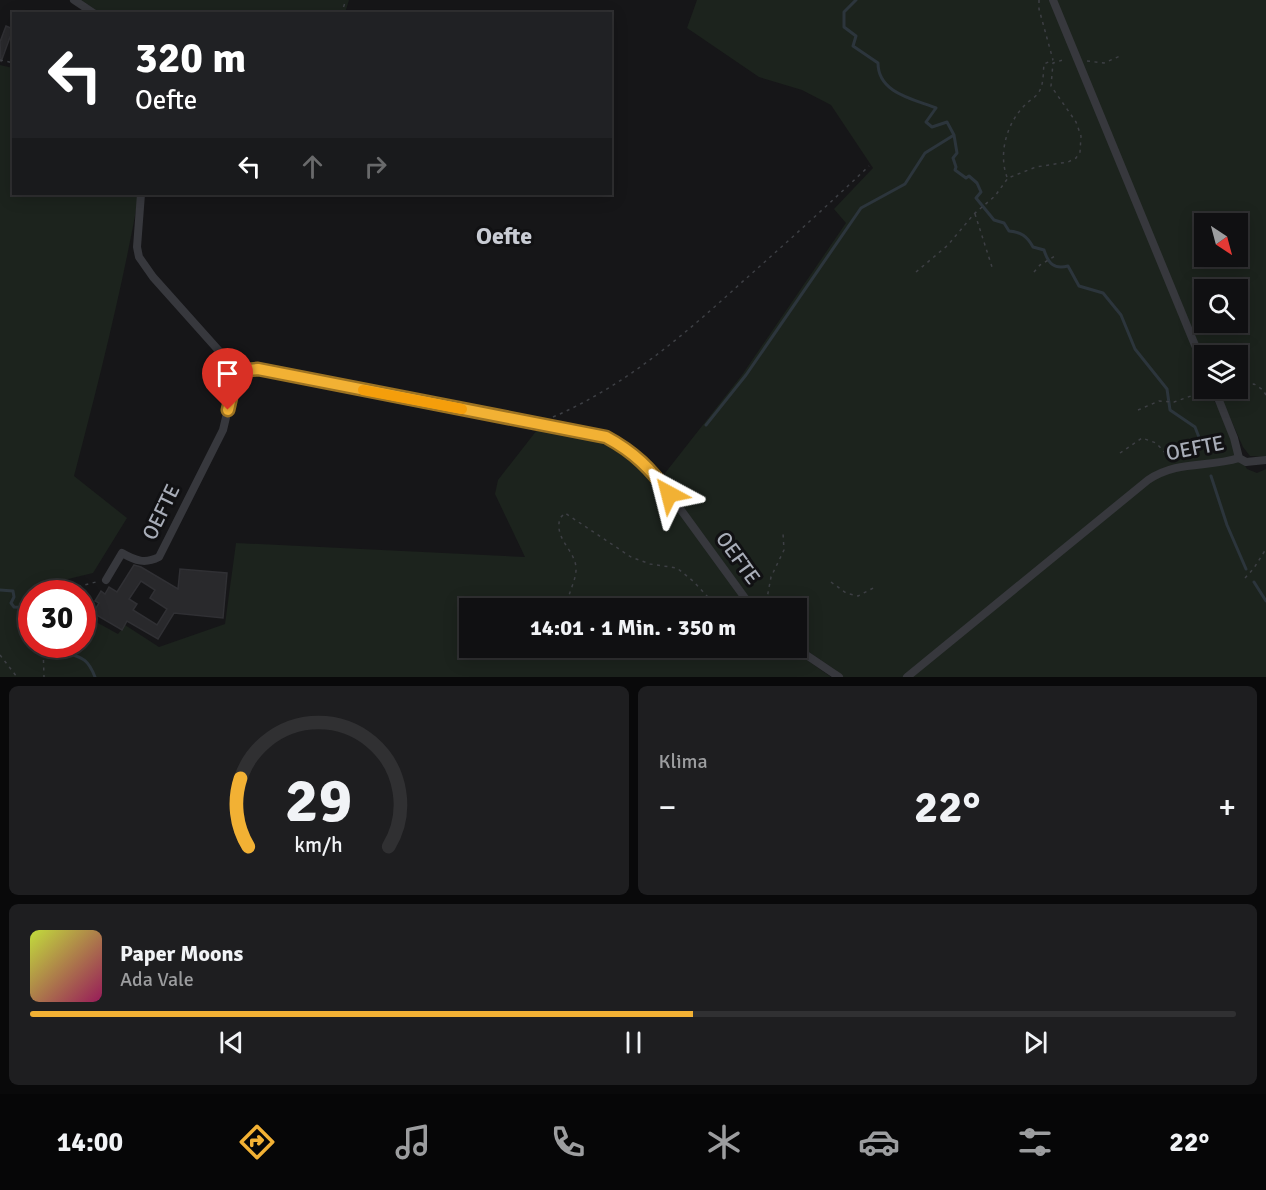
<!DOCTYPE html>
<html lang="de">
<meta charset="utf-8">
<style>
:root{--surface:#101012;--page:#1e1e20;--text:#f1f3f6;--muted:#9c9d9f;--line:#303032;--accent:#f2b134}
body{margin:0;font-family:Signika,sans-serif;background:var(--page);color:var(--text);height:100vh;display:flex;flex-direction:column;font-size:22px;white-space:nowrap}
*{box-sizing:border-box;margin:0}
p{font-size:20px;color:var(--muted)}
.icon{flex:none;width:33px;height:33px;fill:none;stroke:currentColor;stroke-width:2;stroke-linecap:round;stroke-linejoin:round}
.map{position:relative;height:677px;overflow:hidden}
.drawer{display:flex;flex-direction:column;gap:9px;padding:9px;background:#09090a;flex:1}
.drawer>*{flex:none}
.banner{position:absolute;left:12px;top:12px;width:600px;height:183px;border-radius:0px;box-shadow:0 3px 15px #0003,0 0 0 2px var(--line);background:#202124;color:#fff;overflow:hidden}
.needle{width:39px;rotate:144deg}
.controls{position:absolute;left:1194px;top:213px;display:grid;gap:12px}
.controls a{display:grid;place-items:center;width:54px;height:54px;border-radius:0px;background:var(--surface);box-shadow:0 3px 15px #0003,0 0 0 2px var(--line);font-size:30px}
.speed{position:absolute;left:18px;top:580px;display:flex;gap:12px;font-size:30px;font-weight:700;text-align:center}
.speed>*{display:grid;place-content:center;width:78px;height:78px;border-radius:50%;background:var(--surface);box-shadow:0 3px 15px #0003,0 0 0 2px var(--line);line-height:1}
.speed .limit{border:9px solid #d22;background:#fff;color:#111}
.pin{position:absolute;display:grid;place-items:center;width:51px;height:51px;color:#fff;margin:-62px -26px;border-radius:50% 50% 50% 0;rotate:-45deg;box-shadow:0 0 6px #0007}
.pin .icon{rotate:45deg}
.me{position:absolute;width:66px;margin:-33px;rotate:322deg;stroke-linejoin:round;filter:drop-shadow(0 0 4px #0008)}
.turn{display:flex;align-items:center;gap:21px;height:126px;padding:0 24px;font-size:27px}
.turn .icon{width:78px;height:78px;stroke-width:2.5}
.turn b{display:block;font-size:42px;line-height:51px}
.lanes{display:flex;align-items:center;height:57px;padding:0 24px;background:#0003;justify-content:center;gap:30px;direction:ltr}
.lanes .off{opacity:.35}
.big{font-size:45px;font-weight:700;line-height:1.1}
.drawer .tile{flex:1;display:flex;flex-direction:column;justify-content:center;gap:9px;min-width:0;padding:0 21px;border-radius:9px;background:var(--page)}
.drawer .dial{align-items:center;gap:0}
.dial svg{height:156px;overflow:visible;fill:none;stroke:var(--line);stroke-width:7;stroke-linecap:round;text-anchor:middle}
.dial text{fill:var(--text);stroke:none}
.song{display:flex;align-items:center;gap:18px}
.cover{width:72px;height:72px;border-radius:9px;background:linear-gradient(135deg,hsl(70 70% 55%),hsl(330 70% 35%))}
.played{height:6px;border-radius:3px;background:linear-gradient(90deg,var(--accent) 55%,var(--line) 55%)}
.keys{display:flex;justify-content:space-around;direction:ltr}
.heat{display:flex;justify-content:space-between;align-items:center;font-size:33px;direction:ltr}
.drawer .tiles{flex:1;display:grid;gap:9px;grid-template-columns:1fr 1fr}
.tile:last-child{grid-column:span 2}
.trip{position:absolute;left:459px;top:598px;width:348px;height:60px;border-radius:0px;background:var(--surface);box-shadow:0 3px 15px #0003,0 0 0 2px var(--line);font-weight:700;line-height:60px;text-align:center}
.dock{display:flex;height:96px;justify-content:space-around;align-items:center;background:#060607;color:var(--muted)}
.dock .icon{width:42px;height:42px}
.dock .on{color:var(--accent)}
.dock b{font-size:27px;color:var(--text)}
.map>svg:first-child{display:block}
.green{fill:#1c231d;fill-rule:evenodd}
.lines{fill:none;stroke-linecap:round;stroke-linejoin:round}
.stream{stroke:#2c353c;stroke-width:3}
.building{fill:#29292c;stroke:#303034;stroke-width:1.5;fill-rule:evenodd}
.path{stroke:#3d3f44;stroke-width:1.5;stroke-dasharray:3 4.5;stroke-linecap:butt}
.street{stroke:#37383d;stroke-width:8}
.route-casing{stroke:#9d7322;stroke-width:15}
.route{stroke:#f2b134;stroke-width:10}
.slow{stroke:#f59e0b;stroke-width:10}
.labels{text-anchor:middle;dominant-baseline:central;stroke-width:6;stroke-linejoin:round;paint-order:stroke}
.street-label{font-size:21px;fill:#a8adb8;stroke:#111113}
.quarter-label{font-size:24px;font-weight:bold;fill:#c9ccd4;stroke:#111113}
</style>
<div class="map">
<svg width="1266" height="677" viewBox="0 0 1266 677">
<rect width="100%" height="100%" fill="#161618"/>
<path class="green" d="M 81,0 L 349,0 L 345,13 L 102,14 Z
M 697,0 L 1266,0 L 1266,457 L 1250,456 L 1243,447 L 1226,409 L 1232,444 L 1247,469 L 1257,473 L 1266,469 L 1266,677 L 835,677 L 837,671 L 797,644 L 796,609 L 759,609 L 748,597 L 662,477 L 742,375 L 846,223 L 834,209 L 873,168 L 831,105 L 802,90 L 759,77 L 687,28 ZM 1204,224 L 1238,224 L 1238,256 L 1204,256 ZM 1204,290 L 1238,290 L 1238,322 L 1204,322 ZM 1204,356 L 1238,356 L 1238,388 L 1218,389 L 1224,405 L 1217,406 L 1209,389 L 1204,388 L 1204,377 L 1198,361 Z
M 0,65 L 13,68 L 14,194 L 138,194 L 138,200 C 121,293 98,385 74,476 L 127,518 L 93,573 L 64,580 L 86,596 L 87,617 L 118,634 L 125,625 L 159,647 L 225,624 L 236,543 L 525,557 L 495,494 L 498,480 L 537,430 L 580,434 L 607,440 L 633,456 L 656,481 L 750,609 L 470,609 L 470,648 L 790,648 L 831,677 L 0,677 ZM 32,594 L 82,594 L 82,645 L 32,645 Z"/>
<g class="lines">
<path class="stream" d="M 856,0 L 844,12 L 844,27 L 856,36 L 853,46 L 878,63 C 878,93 913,99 936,108 L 926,122 L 932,127 L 947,122 L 954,135 L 957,153 L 953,158 L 956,167 L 955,170 L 966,178 L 969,176 L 977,183 L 981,192 L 976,198 L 994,220 L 1004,223 L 1009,231 C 1021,232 1027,236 1033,247 L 1044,250 C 1048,263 1054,270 1068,266 L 1079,286 L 1103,293 L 1121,315 L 1135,349 L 1167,389 L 1170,410 L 1195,427 L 1202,445
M 706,425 L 746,375 L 861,208 L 905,184 L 925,153 L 954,135
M 1211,476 L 1227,525 L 1246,569
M 1254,582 L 1266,601
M 0,590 L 13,591 L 14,597 L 11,603 L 14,607 L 28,608 L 32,611
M 64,645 L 65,652 C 83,658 88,659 95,677"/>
</g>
<path class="building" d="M 6,26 L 13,29 L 1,62 L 0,42 Z
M 134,565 L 141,567 L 178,589 L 180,569 L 227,573 L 223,618 L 174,613 L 158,639 L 127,621 L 122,630 L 93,613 L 99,603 L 95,601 L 101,591 L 105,594 L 109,587 L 117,592 ZM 141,581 L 155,590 L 150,598 L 167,609 L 157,625 L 133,610 L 137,604 L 129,599 Z"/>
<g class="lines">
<path class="path" d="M 1039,0 L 1039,9 L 1053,60
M 341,14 L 346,0
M 0,60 L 14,63
M 1087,61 L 1104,63 L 1120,56
M 1007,177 C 998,153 1007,122 1026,104 C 1030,100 1036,97 1039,92 C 1044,83 1043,73 1044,64 L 1053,60
M 975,214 L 992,267
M 916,272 L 948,245 L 974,214 L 995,196 L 1008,178 L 1036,167 L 1068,162 L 1076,158 L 1080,152 L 1081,136 L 1076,122 L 1051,86 L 1053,63 L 1066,59
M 1034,272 L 1040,265 L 1055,256
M 1238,387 L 1254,384 L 1263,390 L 1266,395
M 1138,410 L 1159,401 L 1174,402 L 1205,391
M 553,417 C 625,386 684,335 741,283 C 784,245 827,206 869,166
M 1120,453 L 1142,438 L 1156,443 L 1172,460
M 1245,578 L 1254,568 L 1266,549
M 831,582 L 846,593 L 858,596 L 877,586
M 57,594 L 62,591 L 96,582
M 567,609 C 566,595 577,581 576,567 C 574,549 554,539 560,518 L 565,513 L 631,557 L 650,564 L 677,568 L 693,581 L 719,609
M 765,609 L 771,577 L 784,550 L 783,533
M 43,645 L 44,677
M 586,648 L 587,648
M 0,655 L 17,677"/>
<path class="street" d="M 74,0 L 95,14
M 1053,0 L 1204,367
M 141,194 L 137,247 L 139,257 L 153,277 L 237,371
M 237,371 L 258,369 L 606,437 L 635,454 L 657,477 L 753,609
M 1214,388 L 1234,438 L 1239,458 L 1246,462 L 1266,460
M 106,580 L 122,553 C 136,561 145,564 159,557 L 223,430 L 237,371
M 796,648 L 839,677
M 907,677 L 1148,480 C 1178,460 1207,468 1239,458"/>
</g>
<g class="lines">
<g class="route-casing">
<path id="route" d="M 228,410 L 237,371 L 258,369 L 606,437 C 634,452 651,469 669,494"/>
</g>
<use href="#route" class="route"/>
<path class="slow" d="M 363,390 L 462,409"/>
</g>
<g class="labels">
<g class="street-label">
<text transform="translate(1195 448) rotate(-11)">OEFTE</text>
<text transform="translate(161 512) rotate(-64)">OEFTE</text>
<text transform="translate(738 558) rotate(54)">OEFTE</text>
</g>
<g class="quarter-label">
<text x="504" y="236">Oefte</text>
</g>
</g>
</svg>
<div class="controls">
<a><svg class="needle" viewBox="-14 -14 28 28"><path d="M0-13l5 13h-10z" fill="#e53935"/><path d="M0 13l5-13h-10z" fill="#9c9d9f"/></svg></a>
<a><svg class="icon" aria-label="search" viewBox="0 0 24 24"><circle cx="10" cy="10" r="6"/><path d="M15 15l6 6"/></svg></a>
<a><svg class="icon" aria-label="layers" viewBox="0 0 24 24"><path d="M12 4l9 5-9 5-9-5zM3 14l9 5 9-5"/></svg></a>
</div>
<div class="speed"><div class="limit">30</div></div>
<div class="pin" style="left:228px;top:410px;background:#d93025"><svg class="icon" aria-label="arrive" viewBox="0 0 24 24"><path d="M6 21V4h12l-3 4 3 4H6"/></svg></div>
<svg class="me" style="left:669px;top:494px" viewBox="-20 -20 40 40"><path d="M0-17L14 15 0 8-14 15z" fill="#f2b134" stroke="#fff" stroke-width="4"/></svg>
<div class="trip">14:01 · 1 Min. · 350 m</div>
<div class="banner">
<div class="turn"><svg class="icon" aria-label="left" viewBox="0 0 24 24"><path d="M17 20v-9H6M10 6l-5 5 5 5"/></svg><div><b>320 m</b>Oefte</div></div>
<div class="lanes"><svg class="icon" aria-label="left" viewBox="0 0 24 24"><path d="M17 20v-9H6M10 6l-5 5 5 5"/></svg><svg class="icon off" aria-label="ahead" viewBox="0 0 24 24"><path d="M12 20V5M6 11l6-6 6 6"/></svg><svg class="icon off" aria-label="right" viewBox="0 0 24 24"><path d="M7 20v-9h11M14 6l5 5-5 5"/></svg></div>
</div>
</div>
<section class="drawer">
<div class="tiles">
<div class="tile dial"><svg viewBox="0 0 100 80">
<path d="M14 69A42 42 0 1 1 86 69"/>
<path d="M14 69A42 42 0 0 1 10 34" stroke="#f2b134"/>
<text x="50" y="56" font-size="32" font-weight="700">29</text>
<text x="50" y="72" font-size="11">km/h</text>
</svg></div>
<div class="tile"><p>Klima</p>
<div class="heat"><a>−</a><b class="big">22°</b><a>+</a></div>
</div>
<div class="tile">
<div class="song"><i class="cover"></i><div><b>Paper Moons</b><p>Ada Vale</p></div></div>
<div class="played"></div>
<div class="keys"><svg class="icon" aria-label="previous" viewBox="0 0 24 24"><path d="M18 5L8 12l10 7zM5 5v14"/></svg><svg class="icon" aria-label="pause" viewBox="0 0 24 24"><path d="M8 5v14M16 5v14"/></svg><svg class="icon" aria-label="next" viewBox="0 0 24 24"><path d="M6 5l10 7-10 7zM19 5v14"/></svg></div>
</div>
</div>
</section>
<nav class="dock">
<b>14:00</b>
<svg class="icon on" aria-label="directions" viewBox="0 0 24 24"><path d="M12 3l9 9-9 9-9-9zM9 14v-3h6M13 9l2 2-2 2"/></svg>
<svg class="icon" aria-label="music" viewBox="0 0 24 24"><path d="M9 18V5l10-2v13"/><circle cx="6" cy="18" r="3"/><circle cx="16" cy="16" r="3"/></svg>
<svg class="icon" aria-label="phone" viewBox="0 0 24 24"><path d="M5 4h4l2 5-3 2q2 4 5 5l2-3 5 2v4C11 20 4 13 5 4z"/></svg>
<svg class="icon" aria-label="climate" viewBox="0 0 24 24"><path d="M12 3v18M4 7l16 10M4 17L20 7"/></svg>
<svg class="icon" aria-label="car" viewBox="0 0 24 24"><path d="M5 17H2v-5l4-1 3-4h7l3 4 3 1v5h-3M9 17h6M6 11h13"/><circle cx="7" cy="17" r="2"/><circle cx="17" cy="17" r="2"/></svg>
<svg class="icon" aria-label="filters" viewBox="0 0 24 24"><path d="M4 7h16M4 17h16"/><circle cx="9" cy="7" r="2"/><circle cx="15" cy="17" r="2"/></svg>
<b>22°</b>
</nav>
